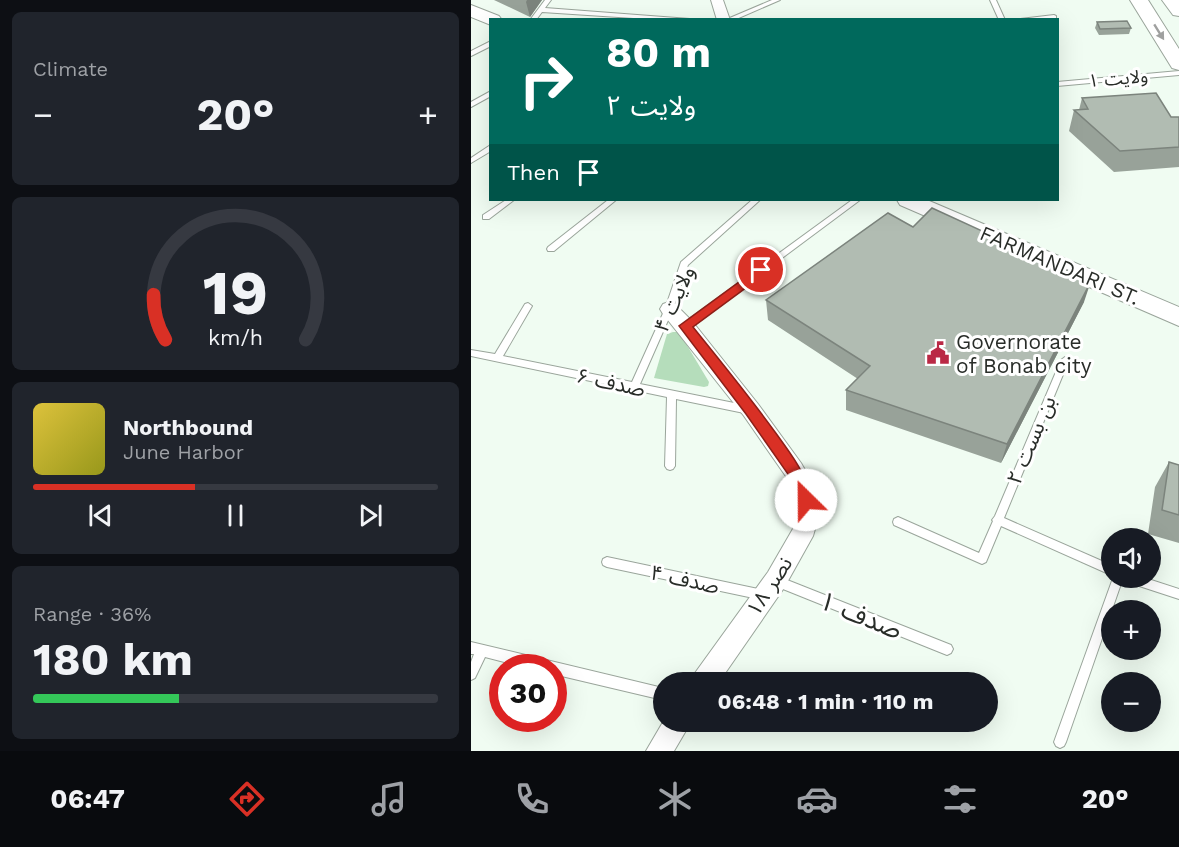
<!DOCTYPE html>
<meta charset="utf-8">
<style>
:root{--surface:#171b24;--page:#20242c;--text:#f1f3f6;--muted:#9ea1a6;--line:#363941;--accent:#d93025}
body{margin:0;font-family:"Work Sans","Noto Sans Arabic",sans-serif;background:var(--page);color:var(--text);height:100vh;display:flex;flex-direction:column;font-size:22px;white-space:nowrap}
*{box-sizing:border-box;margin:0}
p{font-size:20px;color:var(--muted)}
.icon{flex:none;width:33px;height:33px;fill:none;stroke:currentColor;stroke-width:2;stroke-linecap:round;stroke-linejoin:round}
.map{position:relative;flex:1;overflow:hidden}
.drawer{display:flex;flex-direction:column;gap:12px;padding:12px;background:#0d0f14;width:471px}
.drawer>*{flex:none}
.banner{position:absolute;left:18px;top:18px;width:570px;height:183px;border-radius:0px;box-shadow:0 6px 24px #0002;background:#00695c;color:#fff;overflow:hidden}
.buttons{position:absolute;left:630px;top:528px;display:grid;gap:12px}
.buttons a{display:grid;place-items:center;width:60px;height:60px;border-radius:50%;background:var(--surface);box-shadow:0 6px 24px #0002;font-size:30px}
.speed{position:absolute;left:18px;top:654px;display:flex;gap:12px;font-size:30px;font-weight:700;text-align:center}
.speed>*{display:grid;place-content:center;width:78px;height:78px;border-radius:50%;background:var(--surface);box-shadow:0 6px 24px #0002;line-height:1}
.speed .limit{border:9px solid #d22;background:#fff;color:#111}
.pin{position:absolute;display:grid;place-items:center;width:51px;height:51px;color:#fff;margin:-26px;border:3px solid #fff;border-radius:50%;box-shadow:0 2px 6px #0007}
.me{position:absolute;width:66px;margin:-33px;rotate:337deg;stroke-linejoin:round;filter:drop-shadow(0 0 4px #0008)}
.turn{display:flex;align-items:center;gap:21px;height:126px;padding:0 18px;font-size:27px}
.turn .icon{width:78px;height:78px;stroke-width:2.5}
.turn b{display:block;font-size:42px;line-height:51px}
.then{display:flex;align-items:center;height:57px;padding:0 18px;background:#0003;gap:12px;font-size:22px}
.big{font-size:45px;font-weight:700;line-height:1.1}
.drawer .widget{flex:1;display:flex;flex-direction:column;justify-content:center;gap:9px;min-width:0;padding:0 21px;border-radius:9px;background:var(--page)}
.drawer .dial{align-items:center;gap:0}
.dial svg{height:156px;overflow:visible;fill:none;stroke:var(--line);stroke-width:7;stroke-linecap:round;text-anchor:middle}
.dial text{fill:var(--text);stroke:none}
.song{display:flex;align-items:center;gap:18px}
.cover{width:72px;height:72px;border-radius:9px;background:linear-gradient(135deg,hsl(50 70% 55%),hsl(60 70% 35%))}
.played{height:6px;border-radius:3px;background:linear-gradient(90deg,var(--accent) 40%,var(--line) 40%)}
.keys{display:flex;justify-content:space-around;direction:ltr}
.heat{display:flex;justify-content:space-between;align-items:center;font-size:33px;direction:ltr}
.charge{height:9px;border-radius:4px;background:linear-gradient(90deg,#34c759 36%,var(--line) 0)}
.trip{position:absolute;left:182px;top:672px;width:345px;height:60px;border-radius:30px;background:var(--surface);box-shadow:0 6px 24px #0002;font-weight:700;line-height:60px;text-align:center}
.dock{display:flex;height:96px;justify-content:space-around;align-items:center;background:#090b0e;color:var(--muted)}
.dock .icon{width:42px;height:42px}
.dock .selected{color:var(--accent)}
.dock b{font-size:27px;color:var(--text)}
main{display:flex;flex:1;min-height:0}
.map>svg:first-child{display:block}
.green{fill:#b5ddbb}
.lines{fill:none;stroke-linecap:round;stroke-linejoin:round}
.lane-casing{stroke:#9aa59b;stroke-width:2}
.street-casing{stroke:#9aa59b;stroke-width:2}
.secondary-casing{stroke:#9aa59b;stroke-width:2}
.lane{fill:#fff;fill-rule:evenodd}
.street{fill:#fff;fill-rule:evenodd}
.secondary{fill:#fff;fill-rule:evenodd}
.wall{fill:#98a299}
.shaded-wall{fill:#7c847d}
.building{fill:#b1bcb2;stroke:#7c847d;stroke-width:1.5}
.oneway{fill:#9fa09f}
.route{fill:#d93025;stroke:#8d1f18;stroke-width:1.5}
.labels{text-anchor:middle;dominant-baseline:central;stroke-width:6;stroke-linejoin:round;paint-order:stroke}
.far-street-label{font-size:18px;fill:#292d29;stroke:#fff}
.street-label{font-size:21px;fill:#292d29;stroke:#fff}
.poi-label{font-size:21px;fill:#292d29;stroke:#fff;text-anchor:start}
.near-street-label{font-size:26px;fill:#292d29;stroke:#fff}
</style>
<main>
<section class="drawer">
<div class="widget"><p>Climate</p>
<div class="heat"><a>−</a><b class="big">20°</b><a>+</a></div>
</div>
<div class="widget dial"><svg viewBox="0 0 100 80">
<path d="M14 69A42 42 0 1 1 86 69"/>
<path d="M14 69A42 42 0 0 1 8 46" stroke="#d93025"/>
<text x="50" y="56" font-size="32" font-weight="700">19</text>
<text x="50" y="72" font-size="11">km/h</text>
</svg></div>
<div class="widget">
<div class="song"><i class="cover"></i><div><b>Northbound</b><p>June Harbor</p></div></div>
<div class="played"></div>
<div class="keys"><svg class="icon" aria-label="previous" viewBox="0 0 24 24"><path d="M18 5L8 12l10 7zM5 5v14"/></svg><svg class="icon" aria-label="pause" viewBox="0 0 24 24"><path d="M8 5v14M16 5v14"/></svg><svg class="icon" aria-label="next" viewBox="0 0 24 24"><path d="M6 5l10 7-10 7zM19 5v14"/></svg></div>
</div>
<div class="widget"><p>Range · 36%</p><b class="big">180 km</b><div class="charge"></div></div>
</section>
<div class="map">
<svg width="708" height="751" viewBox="0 0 708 751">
<rect width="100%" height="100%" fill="#f0fcf2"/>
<path class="green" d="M 202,332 L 208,332 L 238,382 L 237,386 L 233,387 L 183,378 L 196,334 Z"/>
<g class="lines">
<g class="lane-casing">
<path id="lane" d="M 74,0 L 80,0 L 74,8 L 232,20 L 193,20 L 71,12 L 65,20 L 59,20 Z
M 301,0 L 309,0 L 263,20 L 254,20 Z
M 519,0 L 525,0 L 534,20 L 528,20 Z
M 583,15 L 585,16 L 585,18 L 540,20 Z
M 20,41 L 20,46 L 0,56 L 0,51 Z
M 708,71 L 708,75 L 586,86 L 586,82 Z
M 20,91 L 20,96 L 0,107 L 0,102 Z
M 18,146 L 20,146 L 20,151 L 0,163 L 0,158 Z
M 35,200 L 43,200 L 18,219 L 12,219 L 12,215 Z
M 137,200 L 145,200 L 83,251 L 77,251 L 76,249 L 77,247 Z
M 281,200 L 289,200 L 217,265 L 202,309 L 169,384 L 278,406 L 281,407 L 283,410 L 281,413 L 278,414 L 205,399 L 204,466 L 202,469 L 199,470 L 196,469 L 194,466 L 196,397 L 0,356 L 0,350 L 24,354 L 54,304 L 57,303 L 61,306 L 32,356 L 161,382 L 194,309 L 210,262 Z
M 381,200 L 389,200 L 217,328 L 211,328 L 210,326 L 211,324 Z
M 594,357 L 598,360 L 533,518 L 640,565 L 640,575 L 530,526 L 515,562 L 511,564 L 423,525 L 422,522 L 423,519 L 427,517 L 508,553 L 522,521 L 521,520 L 524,516 L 590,360 Z
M 136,557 L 292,590 L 296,591 L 297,595 L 296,599 L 292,600 L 136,567 L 132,565 L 131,562 L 132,559 Z
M 306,576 L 480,645 L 482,649 L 480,653 L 476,655 L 302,585 L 301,581 L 302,577 Z
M 642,578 L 652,578 L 595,742 L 593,746 L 589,748 L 585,746 L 583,742 Z
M 655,578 L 674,578 L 708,589 L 708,599 L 656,582 Z
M 0,642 L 192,688 L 192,700 L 82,674 L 82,668 L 57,668 L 14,657 L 4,678 L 0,680 L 0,662 L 3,654 L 0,654 Z"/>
</g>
<g class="street-casing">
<path id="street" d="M 240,0 L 252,0 L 259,20 L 246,20 Z
M 198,302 L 204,304 L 221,321 L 287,404 L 330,463 L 342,484 L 348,515 L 342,536 L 313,588 L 248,682 L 220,682 L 224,673 L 297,572 L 323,527 L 326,515 L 321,486 L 314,475 L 273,416 L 192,314 L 189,309 L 192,304 Z
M 192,722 L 220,722 L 203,751 L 175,751 Z"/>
</g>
<g class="secondary-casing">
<path id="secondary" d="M 659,0 L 677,0 L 708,49 L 708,70 L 701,68 Z
M 691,0 L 708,0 L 708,16 L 702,15 Z
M 0,5 L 28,16 L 31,20 L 20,20 L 20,25 L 0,17 Z
M 426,200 L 456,200 L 708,307 L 708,326 L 429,205 Z"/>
</g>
<use href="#lane" class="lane"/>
<use href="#street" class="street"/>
<use href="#secondary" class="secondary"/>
</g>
<path class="wall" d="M 23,0 L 71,0 L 59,17 Z
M 626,22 L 660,28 L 658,34 L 628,35 L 624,28 Z
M 611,98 L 700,117 L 708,117 L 708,167 L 643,172 L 598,131 L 603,110 L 608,110 Z
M 442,227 L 613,302 L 530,463 L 375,410 L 375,390 L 387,379 L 297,320 L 295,300 Z
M 698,462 L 708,465 L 708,543 L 677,534 L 684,487 Z"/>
<path class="shaded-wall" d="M 56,0 L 71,0 L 59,17 L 55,2 Z
M 620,281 L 613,302 L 530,463 L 536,444 Z"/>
<path class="building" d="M 656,21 L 660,28 L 629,29 L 626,22 Z
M 685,93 L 700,117 L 708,117 L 708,147 L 649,151 L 603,110 L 617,109 L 611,98 Z
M 461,208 L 620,281 L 536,444 L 375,390 L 399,366 L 295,300 L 417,213 L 442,227 Z
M 698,462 L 708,465 L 708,515 L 691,510 Z"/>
<defs><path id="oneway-solid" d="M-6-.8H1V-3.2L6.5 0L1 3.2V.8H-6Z" transform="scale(1.5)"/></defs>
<use class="oneway" href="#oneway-solid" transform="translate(688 32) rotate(58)"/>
<path class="route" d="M 290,266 L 296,270 L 295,273 L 222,327 C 250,362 278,396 304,432 C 320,454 335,474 343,500 L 341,504 L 335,506 L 330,504 L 317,474 L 275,414 L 208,326 Z"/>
<defs>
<g id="civic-bare" transform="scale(1.8)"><path d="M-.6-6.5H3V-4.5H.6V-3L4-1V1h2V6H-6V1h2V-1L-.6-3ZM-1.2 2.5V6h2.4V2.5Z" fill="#ba2945" stroke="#fff" stroke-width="2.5" paint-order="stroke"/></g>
</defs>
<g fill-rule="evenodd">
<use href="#civic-bare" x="467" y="353"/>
</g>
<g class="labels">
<g class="far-street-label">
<text transform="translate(647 78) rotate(-5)">ولایت ۱</text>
</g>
<g class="street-label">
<text transform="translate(589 265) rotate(23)">FARMANDARI ST.</text>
<text transform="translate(203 299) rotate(-66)">ولایت ۴</text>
<text transform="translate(140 382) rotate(12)">صدف ۶</text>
<text transform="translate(560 440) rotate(-67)">بن بست ۲</text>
<text transform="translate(214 579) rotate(12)">صدف ۴</text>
<text transform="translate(298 586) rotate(-57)">نصر ۱۸</text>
</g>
<g class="poi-label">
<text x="485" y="341">Governorate<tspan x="485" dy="24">of Bonab city</tspan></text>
</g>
<g class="near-street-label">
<text transform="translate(390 615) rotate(22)">صدف ۱</text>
</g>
</g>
</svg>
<div class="buttons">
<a><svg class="icon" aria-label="sound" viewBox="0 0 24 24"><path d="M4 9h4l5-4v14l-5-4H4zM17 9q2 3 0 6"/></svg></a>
<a>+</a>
<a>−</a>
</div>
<div class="speed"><div class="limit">30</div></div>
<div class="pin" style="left:290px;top:270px;background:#d93025"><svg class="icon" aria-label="arrive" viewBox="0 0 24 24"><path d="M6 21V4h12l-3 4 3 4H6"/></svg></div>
<svg class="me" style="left:335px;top:500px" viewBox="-20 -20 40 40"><circle r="19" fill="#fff"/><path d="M0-13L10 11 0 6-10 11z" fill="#d93025"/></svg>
<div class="trip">06:48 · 1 min · 110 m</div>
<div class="banner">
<div class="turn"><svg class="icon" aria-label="right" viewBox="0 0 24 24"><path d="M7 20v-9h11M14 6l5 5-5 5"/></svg><div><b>80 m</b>ولایت ۲</div></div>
<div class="then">Then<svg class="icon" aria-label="arrive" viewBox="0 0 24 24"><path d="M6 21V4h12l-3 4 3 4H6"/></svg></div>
</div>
</div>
</main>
<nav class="dock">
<b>06:47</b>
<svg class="icon selected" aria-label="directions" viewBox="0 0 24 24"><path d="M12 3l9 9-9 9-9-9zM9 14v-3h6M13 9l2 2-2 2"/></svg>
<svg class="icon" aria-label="music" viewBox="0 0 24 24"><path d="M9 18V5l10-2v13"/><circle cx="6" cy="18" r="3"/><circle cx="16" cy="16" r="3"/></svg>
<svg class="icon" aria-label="phone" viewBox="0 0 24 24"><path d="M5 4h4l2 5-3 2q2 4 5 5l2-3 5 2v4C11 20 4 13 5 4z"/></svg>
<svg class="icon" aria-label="climate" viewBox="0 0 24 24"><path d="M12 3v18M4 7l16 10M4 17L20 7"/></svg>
<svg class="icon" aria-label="car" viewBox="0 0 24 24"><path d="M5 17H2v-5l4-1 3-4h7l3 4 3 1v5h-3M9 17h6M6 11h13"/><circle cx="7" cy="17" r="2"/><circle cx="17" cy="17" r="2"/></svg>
<svg class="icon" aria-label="filters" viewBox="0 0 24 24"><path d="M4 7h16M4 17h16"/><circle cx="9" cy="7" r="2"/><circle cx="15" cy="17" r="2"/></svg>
<b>20°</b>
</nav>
